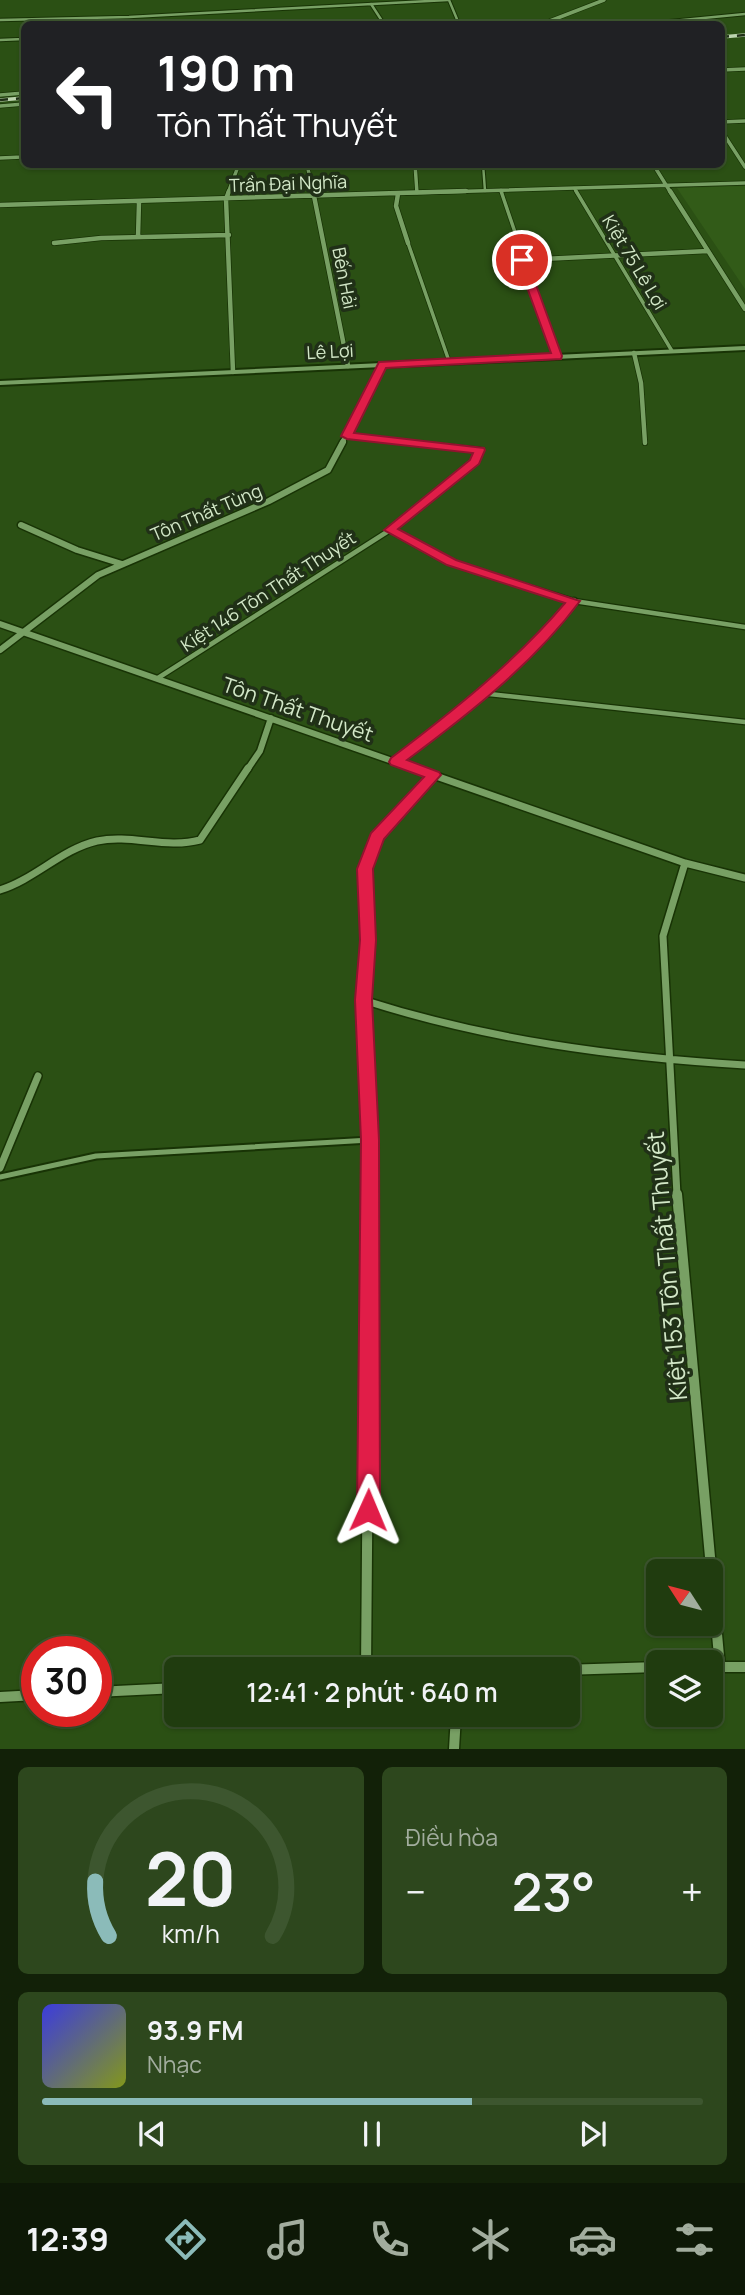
<!DOCTYPE html>
<html lang="vi">
<meta charset="utf-8">
<style>
:root{--surface:#203c0f;--page:#2d471d;--text:#f1f3f6;--muted:#a2ad9e;--line:#3d562f;--accent:#8bbbb9}
body{margin:0;font-family:Manrope,sans-serif;background:var(--page);color:var(--text);height:100vh;display:flex;flex-direction:column;font-size:26px;white-space:nowrap}
*{box-sizing:border-box;margin:0}
p{font-size:23px;color:var(--muted)}
.icon{flex:none;width:38px;height:38px;fill:none;stroke:currentColor;stroke-width:2;stroke-linecap:round;stroke-linejoin:round}
.map{position:relative;height:1749px;overflow:hidden}
.details{display:flex;flex-direction:column;gap:18px;padding:18px;background:#122108;flex:1}
.details>*{flex:none}
.guide{position:absolute;left:21px;top:21px;width:704px;height:147px;border-radius:10px;box-shadow:0 2px 5px #0004,0 0 0 2px var(--line);background:#202124;color:#fff;overflow:hidden}
.needle{width:46px;rotate:306deg}
.tools{position:absolute;left:646px;top:1559px;display:grid;gap:14px}
.tools a{display:grid;place-items:center;width:77px;height:77px;border-radius:10px;background:var(--surface);box-shadow:0 2px 5px #0004,0 0 0 2px var(--line);font-size:35px}
.speed{position:absolute;left:21px;top:1636px;display:flex;gap:14px;font-size:35px;font-weight:700;text-align:center}
.speed>*{display:grid;place-content:center;width:91px;height:91px;border-radius:50%;background:var(--surface);box-shadow:0 2px 5px #0004,0 0 0 2px var(--line);line-height:1}
.speed .limit{border:10px solid #d22;background:#fff;color:#111}
.pin{position:absolute;display:grid;place-items:center;width:60px;height:60px;color:#fff;margin:-30px;border:4px solid #fff;border-radius:50%;box-shadow:0 2px 7px #0007}
.me{position:absolute;width:77px;margin:-38px;rotate:1deg;stroke-linejoin:round;filter:drop-shadow(0 0 5px #0008)}
.turn{display:flex;align-items:center;gap:24px;height:147px;padding:0 21px;font-size:32px}
.turn .icon{width:91px;height:91px;stroke-width:2.5}
.turn b{display:block;font-size:49px;line-height:60px}
.big{font-size:52px;font-weight:600;line-height:1.1}
.details .card{flex:1;display:flex;flex-direction:column;justify-content:center;gap:10px;min-width:0;padding:0 24px;border-radius:10px;background:var(--page)}
.details .dial{align-items:center;gap:0}
.dial svg{height:182px;overflow:visible;fill:none;stroke:var(--line);stroke-width:7;stroke-linecap:round;text-anchor:middle}
.dial text{fill:var(--text);stroke:none}
.song{display:flex;align-items:center;gap:21px}
.cover{width:84px;height:84px;border-radius:10px;background:linear-gradient(135deg,hsl(240 70% 55%),hsl(70 70% 35%))}
.played{height:7px;border-radius:4px;background:linear-gradient(90deg,var(--accent) 65%,var(--line) 65%)}
.keys{display:flex;justify-content:space-around;direction:ltr}
.heat{display:flex;justify-content:space-between;align-items:center;font-size:38px;direction:ltr}
.details .tiles{flex:1;display:grid;gap:18px;grid-template-columns:1fr 1fr}
.card:last-child{grid-column:span 2}
.trip{position:absolute;left:164px;top:1657px;width:416px;height:70px;border-radius:10px;background:var(--surface);box-shadow:0 2px 5px #0004,0 0 0 2px var(--line);font-weight:600;line-height:70px;text-align:center}
.tab-bar{display:flex;height:112px;justify-content:space-around;align-items:center;background:#0d1806;color:var(--muted)}
.tab-bar .icon{width:49px;height:49px}
.tab-bar .active{color:var(--accent)}
.tab-bar b{font-size:32px;color:var(--text)}
.map>svg:first-child{display:block}
.built{fill:#325b18}
.lines{fill:none;stroke-linecap:round;stroke-linejoin:round}
.service-far3-casing{stroke:#183305;stroke-width:4.5}
.service-far2-casing{stroke:#183305;stroke-width:5}
.service-far1-casing{stroke:#183305;stroke-width:7}
.service-casing{stroke:#183305;stroke-width:9}
.minor-far4-casing{stroke:#183305;stroke-width:5}
.minor-far3-casing{stroke:#183305;stroke-width:6}
.minor-far2-casing{stroke:#183305;stroke-width:9}
.minor-far1-casing{stroke:#183305;stroke-width:10}
.minor-casing{stroke:#183305;stroke-width:13}
.tertiary-casing{stroke:#183305;stroke-width:4}
.service-far3{stroke:#78a064;stroke-width:2.5}
.service-far2{stroke:#78a064;stroke-width:3.5}
.service-far1{stroke:#78a064;stroke-width:4.5}
.service{stroke:#78a064;stroke-width:5}
.minor-far4{stroke:#78a064;stroke-width:3.5}
.minor-far3{stroke:#78a064;stroke-width:4.5}
.minor-far2{stroke:#78a064;stroke-width:6}
.minor-far1{stroke:#78a064;stroke-width:7}
.minor{stroke:#78a064;stroke-width:10}
.tertiary{fill:#78a064;fill-rule:evenodd}
.rail-casing{stroke:#bcd3af;stroke-width:3.5}
.rail{stroke:#203017;stroke-width:2.5;stroke-dasharray:8;stroke-linecap:butt}
.route{fill:#e11d48;stroke:#92132f;stroke-width:2}
.labels{text-anchor:middle;dominant-baseline:central;stroke-width:7;stroke-linejoin:round;paint-order:stroke}
.far-street-label{font-size:18px;fill:#d3e8c8;stroke:#203017}
.street-label{font-size:21px;fill:#d3e8c8;stroke:#203017}
.near-street-label{font-size:24px;fill:#d3e8c8;stroke:#203017}
</style>
<div class="map">
<svg width="745" height="1749" viewBox="0 0 745 1749">
<rect width="100%" height="100%" fill="#2b5014"/>
<path class="built" d="M 745,186 L 745,289 L 677,188 Z"/>
<g class="lines">
<g class="service-far3-casing">
<path id="service-far3" d="M 449,0 L 459,24
M 371,4 L 384,24
M 0,20 L 129,17 L 448,0
M 281,24 L 312,24
M 641,24 L 745,14
M 0,40 L 24,39
M 483,164 L 485,191
M 574,188 L 577,193
M 501,190 L 502,193"/>
</g>
<g class="service-far2-casing">
<path id="service-far2" d="M 501,191 L 557,356
M 576,191 L 672,351
M 408,243 L 449,361
M 347,436 L 418,443"/>
</g>
<g class="service-far1-casing">
<path id="service-far1" d="M 390,530 L 451,563 L 574,601 L 745,627
M 158,678 L 390,530 L 475,462 L 480,450 L 401,442
M 480,693 L 745,722"/>
</g>
<g class="service-casing">
<path id="service" d="M 0,1177 L 96,1156 L 370,1140"/>
</g>
<g class="minor-far4-casing">
<path id="minor-far4" d="M 542,24 L 604,0
M 721,70 L 745,69
M 0,95 L 24,93
M 0,106 L 24,104
M 721,122 L 745,121
M 721,130 L 745,167
M 0,158 L 22,157 L 24,154
M 307,164 L 313,193
M 415,164 L 417,193
M 653,164 L 671,193
M 228,193 L 239,164
M 406,193 L 745,183"/>
</g>
<g class="minor-far3-casing">
<path id="minor-far3" d="M 229,191 L 226,199 L 233,372
M 313,191 L 348,366
M 670,191 L 745,309
M 398,194 L 396,206 L 408,243
M 0,205 L 466,191
M 138,237 L 139,202
M 54,243 L 101,238 L 229,235
M 522,260 L 708,251
M 634,353 L 641,383 L 645,443
M 342,443 L 382,365"/>
</g>
<g class="minor-far2-casing">
<path id="minor-far2" d="M 21,525 L 77,550 L 122,564
M 0,624 L 418,770
M 0,650 L 98,575 L 269,501 L 328,470 L 343,442
M 396,762 C 460,713 522,663 574,601
M 247,770 L 260,751 L 271,718"/>
</g>
<g class="minor-far1-casing">
<path id="minor-far1" d="M 413,768 L 685,863 L 745,878
M 0,890 C 35,879 62,849 97,841 C 131,834 166,849 200,840 L 248,768
M 363,1000 C 488,1040 614,1057 745,1065
M 0,1168 L 38,1076
M 370,1195 L 370,1140 L 363,1000 L 368,940 L 365,869 L 377,836 L 434,775
M 677,1195 L 663,936 L 685,863"/>
</g>
<g class="minor-casing">
<path id="minor" d="M 677,1194 L 720,1667
M 710,1667 L 745,1667
M 366,1670 L 370,1194
M 562,1670 L 658,1667
M 96,1692 L 177,1688
M 0,1697 L 37,1695
M 454,1749 L 456,1715"/>
</g>
<g class="tertiary-casing">
<path id="tertiary" d="M 745,346 L 745,350 L 0,385 L 0,381 Z"/>
</g>
<use href="#service-far3" class="service-far3"/>
<use href="#service-far2" class="service-far2"/>
<use href="#service-far1" class="service-far1"/>
<use href="#service" class="service"/>
<use href="#minor-far4" class="minor-far4"/>
<use href="#minor-far3" class="minor-far3"/>
<use href="#minor-far2" class="minor-far2"/>
<use href="#minor-far1" class="minor-far1"/>
<use href="#minor" class="minor"/>
<use href="#tertiary" class="tertiary"/>
<g class="rail-casing">
<path id="rail" d="M 721,37 L 745,35
M 0,100 L 24,98"/>
</g>
<use href="#rail" class="rail"/>
</g>
<path class="route" d="M 522,258 L 527,260 L 562,356 L 561,359 L 386,368 L 354,433 L 484,448 L 485,450 L 479,464 L 398,529 L 456,560 L 580,601 C 534,663 469,714 407,760 L 439,772 L 441,775 L 384,839 L 373,869 L 376,940 L 372,1000 L 379,1140 L 380,1510 L 376,1518 L 368,1521 L 360,1518 L 357,1510 L 361,1140 L 355,1000 L 360,940 L 357,869 L 371,833 L 424,777 L 391,765 L 389,762 L 391,758 C 453,711 515,662 565,603 L 447,565 L 384,530 L 470,460 L 473,453 L 347,439 L 341,436 L 379,362 L 551,353 L 517,260 Z"/>
<g class="labels">
<g class="far-street-label">
<text transform="translate(288 183) rotate(-2)">Trần Đại Nghĩa</text>
<text transform="translate(635 262) rotate(59)">Kiệt 75 Lê Lợi</text>
<text transform="translate(345 278) rotate(79)">Bến Hải</text>
<text transform="translate(330 351) rotate(-3)">Lê Lợi</text>
<text transform="translate(206 512) rotate(-23)">Tôn Thất Tùng</text>
<text transform="translate(268 591) rotate(-33)">Kiệt 146 Tôn Thất Thuyết</text>
</g>
<g class="street-label">
<text transform="translate(298 709) rotate(19)">Tôn Thất Thuyết</text>
</g>
<g class="near-street-label">
<text transform="translate(666 1266) rotate(-95)">Kiệt 153 Tôn Thất Thuyết</text>
</g>
</g>
</svg>
<div class="tools">
<a><svg class="needle" viewBox="-14 -14 28 28"><path d="M0-13l5 13h-10z" fill="#e53935"/><path d="M0 13l5-13h-10z" fill="#a2ad9e"/></svg></a>
<a><svg class="icon" aria-label="layers" viewBox="0 0 24 24"><path d="M12 4l9 5-9 5-9-5zM3 14l9 5 9-5"/></svg></a>
</div>
<div class="speed"><div class="limit">30</div></div>
<div class="pin" style="left:522px;top:260px;background:#d93025"><svg class="icon" aria-label="arrive" viewBox="0 0 24 24"><path d="M6 21V4h12l-3 4 3 4H6"/></svg></div>
<svg class="me" style="left:368px;top:1510px" viewBox="-20 -20 40 40"><path d="M0-17L14 15 0 8-14 15z" fill="#e11d48" stroke="#fff" stroke-width="4"/></svg>
<div class="trip">12:41 · 2 phút · 640 m</div>
<div class="guide">
<div class="turn"><svg class="icon" aria-label="left" viewBox="0 0 24 24"><path d="M17 20v-9H6M10 6l-5 5 5 5"/></svg><div><b>190 m</b>Tôn Thất Thuyết</div></div>
</div>
</div>
<section class="details">
<div class="tiles">
<div class="card dial"><svg viewBox="0 0 100 80">
<path d="M14 69A42 42 0 1 1 86 69"/>
<path d="M14 69A42 42 0 0 1 8 45" stroke="#8bbbb9"/>
<text x="50" y="56" font-size="32" font-weight="700">20</text>
<text x="50" y="72" font-size="11">km/h</text>
</svg></div>
<div class="card"><p>Điều hòa</p>
<div class="heat"><a>−</a><b class="big">23°</b><a>+</a></div>
</div>
<div class="card">
<div class="song"><i class="cover"></i><div><b>93.9 FM</b><p>Nhạc</p></div></div>
<div class="played"></div>
<div class="keys"><svg class="icon" aria-label="previous" viewBox="0 0 24 24"><path d="M18 5L8 12l10 7zM5 5v14"/></svg><svg class="icon" aria-label="pause" viewBox="0 0 24 24"><path d="M8 5v14M16 5v14"/></svg><svg class="icon" aria-label="next" viewBox="0 0 24 24"><path d="M6 5l10 7-10 7zM19 5v14"/></svg></div>
</div>
</div>
</section>
<nav class="tab-bar">
<b>12:39</b>
<svg class="icon active" aria-label="directions" viewBox="0 0 24 24"><path d="M12 3l9 9-9 9-9-9zM9 14v-3h6M13 9l2 2-2 2"/></svg>
<svg class="icon" aria-label="music" viewBox="0 0 24 24"><path d="M9 18V5l10-2v13"/><circle cx="6" cy="18" r="3"/><circle cx="16" cy="16" r="3"/></svg>
<svg class="icon" aria-label="phone" viewBox="0 0 24 24"><path d="M5 4h4l2 5-3 2q2 4 5 5l2-3 5 2v4C11 20 4 13 5 4z"/></svg>
<svg class="icon" aria-label="climate" viewBox="0 0 24 24"><path d="M12 3v18M4 7l16 10M4 17L20 7"/></svg>
<svg class="icon" aria-label="car" viewBox="0 0 24 24"><path d="M5 17H2v-5l4-1 3-4h7l3 4 3 1v5h-3M9 17h6M6 11h13"/><circle cx="7" cy="17" r="2"/><circle cx="17" cy="17" r="2"/></svg>
<svg class="icon" aria-label="filters" viewBox="0 0 24 24"><path d="M4 7h16M4 17h16"/><circle cx="9" cy="7" r="2"/><circle cx="15" cy="17" r="2"/></svg>
</nav>
